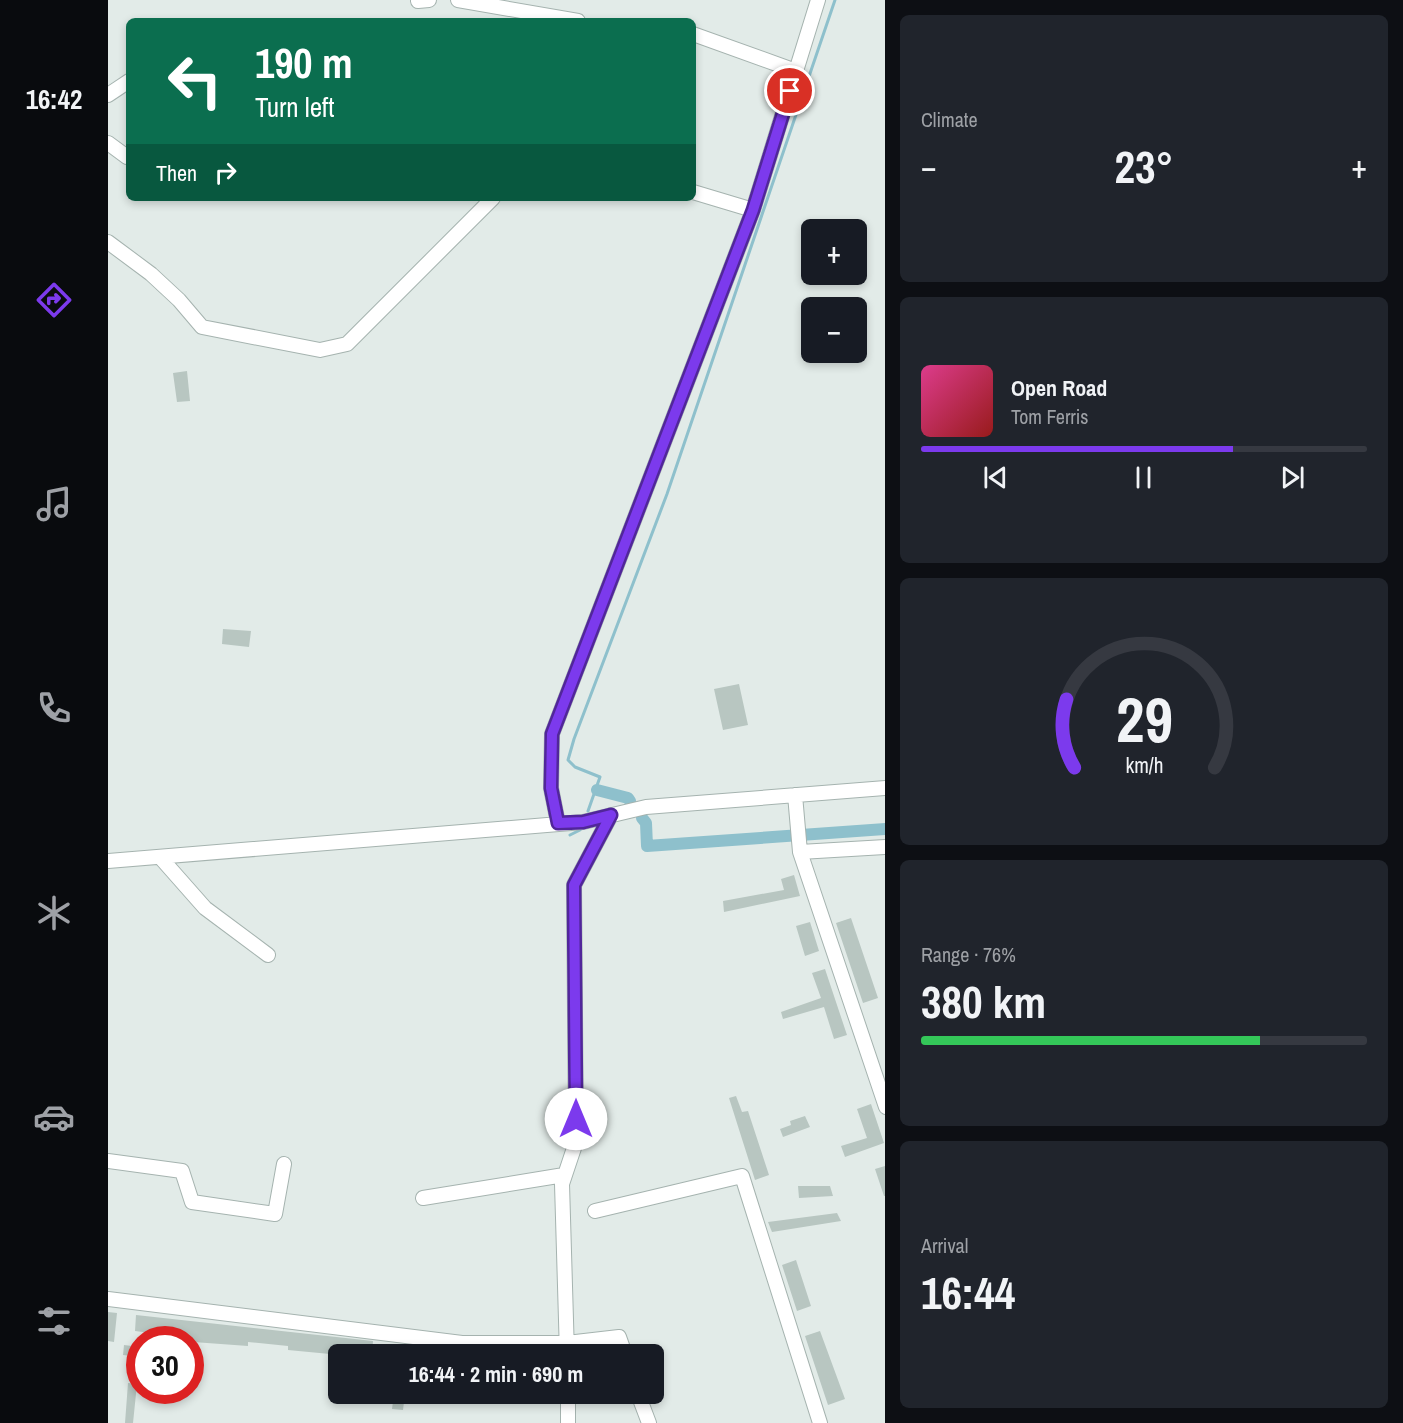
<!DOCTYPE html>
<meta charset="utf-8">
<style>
:root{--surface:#171b24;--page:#20242c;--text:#f1f3f6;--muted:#9ea1a6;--line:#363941;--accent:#7c3aed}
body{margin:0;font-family:"Archivo Narrow",sans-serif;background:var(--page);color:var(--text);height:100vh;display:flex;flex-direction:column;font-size:22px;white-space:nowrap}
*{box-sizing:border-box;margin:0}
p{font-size:20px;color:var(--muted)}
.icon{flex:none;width:33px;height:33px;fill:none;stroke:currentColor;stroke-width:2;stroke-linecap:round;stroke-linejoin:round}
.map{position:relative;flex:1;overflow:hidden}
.sheet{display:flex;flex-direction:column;gap:15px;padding:15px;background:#0d0f14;width:518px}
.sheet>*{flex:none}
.guide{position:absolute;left:18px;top:18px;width:570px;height:183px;border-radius:9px;box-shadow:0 3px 9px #0003;background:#0b6e4f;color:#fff;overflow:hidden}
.tools{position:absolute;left:693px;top:219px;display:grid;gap:12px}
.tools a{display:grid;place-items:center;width:66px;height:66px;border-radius:9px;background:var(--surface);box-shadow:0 3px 9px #0003;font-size:30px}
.speed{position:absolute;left:18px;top:1326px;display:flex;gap:12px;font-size:30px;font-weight:700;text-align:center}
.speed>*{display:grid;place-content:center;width:78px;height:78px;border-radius:50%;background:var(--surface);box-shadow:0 3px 9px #0003;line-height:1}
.speed .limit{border:9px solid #d22;background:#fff;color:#111}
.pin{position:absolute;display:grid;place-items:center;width:51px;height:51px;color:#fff;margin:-26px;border:3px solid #fff;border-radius:50%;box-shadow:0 2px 6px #0007}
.me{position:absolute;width:66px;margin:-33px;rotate:0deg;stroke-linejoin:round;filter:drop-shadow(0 0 4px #0008)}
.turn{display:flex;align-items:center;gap:21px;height:126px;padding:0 30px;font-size:27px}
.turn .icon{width:78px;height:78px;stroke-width:2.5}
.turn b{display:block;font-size:42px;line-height:51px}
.then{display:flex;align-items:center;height:57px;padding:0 30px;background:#0003;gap:12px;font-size:22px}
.big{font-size:45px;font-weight:800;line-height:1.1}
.sheet .card{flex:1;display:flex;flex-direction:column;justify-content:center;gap:9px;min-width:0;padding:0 21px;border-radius:9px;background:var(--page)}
.sheet .dial{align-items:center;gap:0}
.dial svg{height:156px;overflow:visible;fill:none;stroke:var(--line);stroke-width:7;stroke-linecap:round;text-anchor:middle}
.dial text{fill:var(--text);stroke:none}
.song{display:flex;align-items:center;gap:18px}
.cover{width:72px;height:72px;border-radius:9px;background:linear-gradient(135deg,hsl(330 70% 55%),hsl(0 70% 35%))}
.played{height:6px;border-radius:3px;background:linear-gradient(90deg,var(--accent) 70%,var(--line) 70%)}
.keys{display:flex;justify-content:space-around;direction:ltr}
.heat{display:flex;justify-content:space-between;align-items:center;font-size:33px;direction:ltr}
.charge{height:9px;border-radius:4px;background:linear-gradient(90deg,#34c759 76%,var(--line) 0)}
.trip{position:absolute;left:220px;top:1344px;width:336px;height:60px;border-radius:9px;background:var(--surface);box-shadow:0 3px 9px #0003;font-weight:800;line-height:60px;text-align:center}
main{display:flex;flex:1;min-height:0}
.tabs{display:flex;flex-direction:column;width:108px;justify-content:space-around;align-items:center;background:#090b0e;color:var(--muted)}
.tabs .icon{width:42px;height:42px}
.tabs .selected{color:var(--accent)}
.tabs b{font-size:27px;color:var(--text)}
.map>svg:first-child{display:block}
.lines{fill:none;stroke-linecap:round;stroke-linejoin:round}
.stream{stroke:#8ec0cc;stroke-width:3}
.canal{stroke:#8ec0cc;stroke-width:12}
.building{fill:#b8c6c1}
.minor-casing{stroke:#a5b3af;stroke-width:16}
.minor{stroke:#fff;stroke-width:14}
.route-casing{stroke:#51269a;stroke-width:15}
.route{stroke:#7c3aed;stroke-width:10}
</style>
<main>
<nav class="tabs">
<b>16:42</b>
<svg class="icon selected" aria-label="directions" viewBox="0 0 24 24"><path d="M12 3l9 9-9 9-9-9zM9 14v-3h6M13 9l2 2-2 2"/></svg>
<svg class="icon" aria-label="music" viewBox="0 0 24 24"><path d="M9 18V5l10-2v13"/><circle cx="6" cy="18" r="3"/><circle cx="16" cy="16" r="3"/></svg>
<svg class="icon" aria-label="phone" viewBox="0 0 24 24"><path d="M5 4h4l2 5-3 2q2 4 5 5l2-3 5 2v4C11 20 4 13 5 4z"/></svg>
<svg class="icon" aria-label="climate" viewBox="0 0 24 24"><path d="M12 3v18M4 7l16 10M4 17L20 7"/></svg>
<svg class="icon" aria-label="car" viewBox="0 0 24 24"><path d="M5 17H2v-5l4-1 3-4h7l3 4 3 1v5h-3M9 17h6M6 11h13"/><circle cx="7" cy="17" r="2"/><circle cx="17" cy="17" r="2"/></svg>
<svg class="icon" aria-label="filters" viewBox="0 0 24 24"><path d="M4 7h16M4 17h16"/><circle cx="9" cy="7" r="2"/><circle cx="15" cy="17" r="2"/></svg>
</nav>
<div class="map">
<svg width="778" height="1423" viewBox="0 0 778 1423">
<rect width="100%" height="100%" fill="#e2ebe8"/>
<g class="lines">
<path class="stream" d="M 480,811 L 492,777 L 467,767 L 460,760 L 466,739 L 559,494 L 727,0
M 462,835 L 472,830"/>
<path class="canal" d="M 489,790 L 520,798 L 522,801
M 534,818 L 538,823 L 539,846 L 778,829"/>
</g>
<path class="building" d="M 79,371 L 82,401 L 69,402 L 65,373 Z
M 115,629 L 143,631 L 141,647 L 114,644 Z
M 631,684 L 640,725 L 615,730 L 606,689 Z
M 686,875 L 692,896 L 616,912 L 615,901 L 676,890 L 673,879 Z
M 743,918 L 770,998 L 755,1003 L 728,923 Z
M 702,922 L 711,951 L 697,956 L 688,926 Z
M 717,969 L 739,1035 L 726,1039 L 716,1007 L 675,1019 L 673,1012 L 713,998 L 704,973 Z
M 628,1096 L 634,1112 L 640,1111 L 661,1175 L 647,1180 L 621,1098 Z
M 763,1104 L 776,1143 L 737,1157 L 733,1146 L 759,1138 L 749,1109 Z
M 697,1116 L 702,1127 L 675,1137 L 672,1129 L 683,1125 L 682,1121 Z
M 777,1166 L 777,1196 L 776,1196 L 767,1169 Z
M 690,1186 L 722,1186 L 725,1196 L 691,1198 Z
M 729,1213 L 733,1221 L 664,1232 L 660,1222 Z
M 688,1260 L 703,1306 L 689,1311 L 674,1265 Z
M 0,1312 L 9,1313 L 6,1342 L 0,1341 Z
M 28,1315 L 265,1341 L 264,1354 L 222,1352 L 222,1354 L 180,1350 L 180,1346 L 140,1342 L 140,1346 L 58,1340 L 58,1335 L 27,1331 Z
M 712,1331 L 737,1399 L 720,1405 L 697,1336 Z
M 291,1344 L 344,1351 L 344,1354 L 290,1354 Z
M 16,1345 L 32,1347 L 32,1357 L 15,1355 Z
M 20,1383 L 29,1384 L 25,1423 L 17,1423 Z
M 286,1394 L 297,1394 L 295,1410 L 284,1409 Z"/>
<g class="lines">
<g class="minor-casing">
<path id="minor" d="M 350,0 L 470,21
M 310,1 L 321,0
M 585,34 L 688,71
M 0,95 L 21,81
M 0,143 L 19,157 L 21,156
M 585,192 L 645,210
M 0,242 L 43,274 L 71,300 L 94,327 L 212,350 L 239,344 L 385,198
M 687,795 L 692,852 L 778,1107
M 450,823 L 443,788 L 444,734 L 645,210 L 710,0
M 692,852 L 778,847
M 52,857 L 97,908 L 160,955
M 0,861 L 475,822 L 538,807 L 778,788
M 0,1161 L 74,1171 L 84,1202 L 167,1214 L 176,1164
M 315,1198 L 456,1175
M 487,1211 L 634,1176 L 712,1423
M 0,1299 L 354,1343 L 459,1343 L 511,1337 L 517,1354
M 459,1354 L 454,1184 L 468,1142 L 466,885 L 503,815
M 460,1394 L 460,1423
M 530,1394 L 541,1423"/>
</g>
<use href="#minor" class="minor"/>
</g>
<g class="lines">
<g class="route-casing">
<path id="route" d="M 468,1119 L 466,885 L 503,815 L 475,822 L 450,823 L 443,788 L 444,734 L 645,210 L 682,91"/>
</g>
<use href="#route" class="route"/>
</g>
</svg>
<div class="tools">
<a>+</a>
<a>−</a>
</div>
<div class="speed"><div class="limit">30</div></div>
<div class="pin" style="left:682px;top:91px;background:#d93025"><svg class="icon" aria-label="arrive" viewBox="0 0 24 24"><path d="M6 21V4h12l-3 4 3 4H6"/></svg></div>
<svg class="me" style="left:468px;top:1119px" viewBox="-20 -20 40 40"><circle r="19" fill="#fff"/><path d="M0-13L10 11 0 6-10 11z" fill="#7c3aed"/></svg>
<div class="trip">16:44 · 2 min · 690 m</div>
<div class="guide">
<div class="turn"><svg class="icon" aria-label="left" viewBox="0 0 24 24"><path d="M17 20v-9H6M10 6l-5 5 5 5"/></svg><div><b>190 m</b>Turn left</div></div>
<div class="then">Then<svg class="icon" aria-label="right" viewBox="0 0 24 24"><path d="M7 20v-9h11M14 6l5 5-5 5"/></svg></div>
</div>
</div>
<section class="sheet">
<div class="card"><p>Climate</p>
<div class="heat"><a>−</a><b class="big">23°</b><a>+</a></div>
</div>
<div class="card">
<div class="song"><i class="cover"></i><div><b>Open Road</b><p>Tom Ferris</p></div></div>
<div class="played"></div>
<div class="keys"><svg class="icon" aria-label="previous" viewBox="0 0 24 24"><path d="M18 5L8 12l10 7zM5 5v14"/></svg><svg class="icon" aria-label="pause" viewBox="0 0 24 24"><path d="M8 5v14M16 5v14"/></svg><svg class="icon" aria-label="next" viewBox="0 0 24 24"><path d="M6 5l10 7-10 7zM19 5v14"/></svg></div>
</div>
<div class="card dial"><svg viewBox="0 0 100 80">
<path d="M14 69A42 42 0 1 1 86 69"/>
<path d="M14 69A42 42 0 0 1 10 34" stroke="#7c3aed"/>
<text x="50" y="56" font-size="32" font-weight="700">29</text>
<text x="50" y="72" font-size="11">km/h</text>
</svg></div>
<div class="card"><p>Range · 76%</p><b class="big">380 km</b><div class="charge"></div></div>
<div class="card"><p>Arrival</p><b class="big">16:44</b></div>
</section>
</main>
